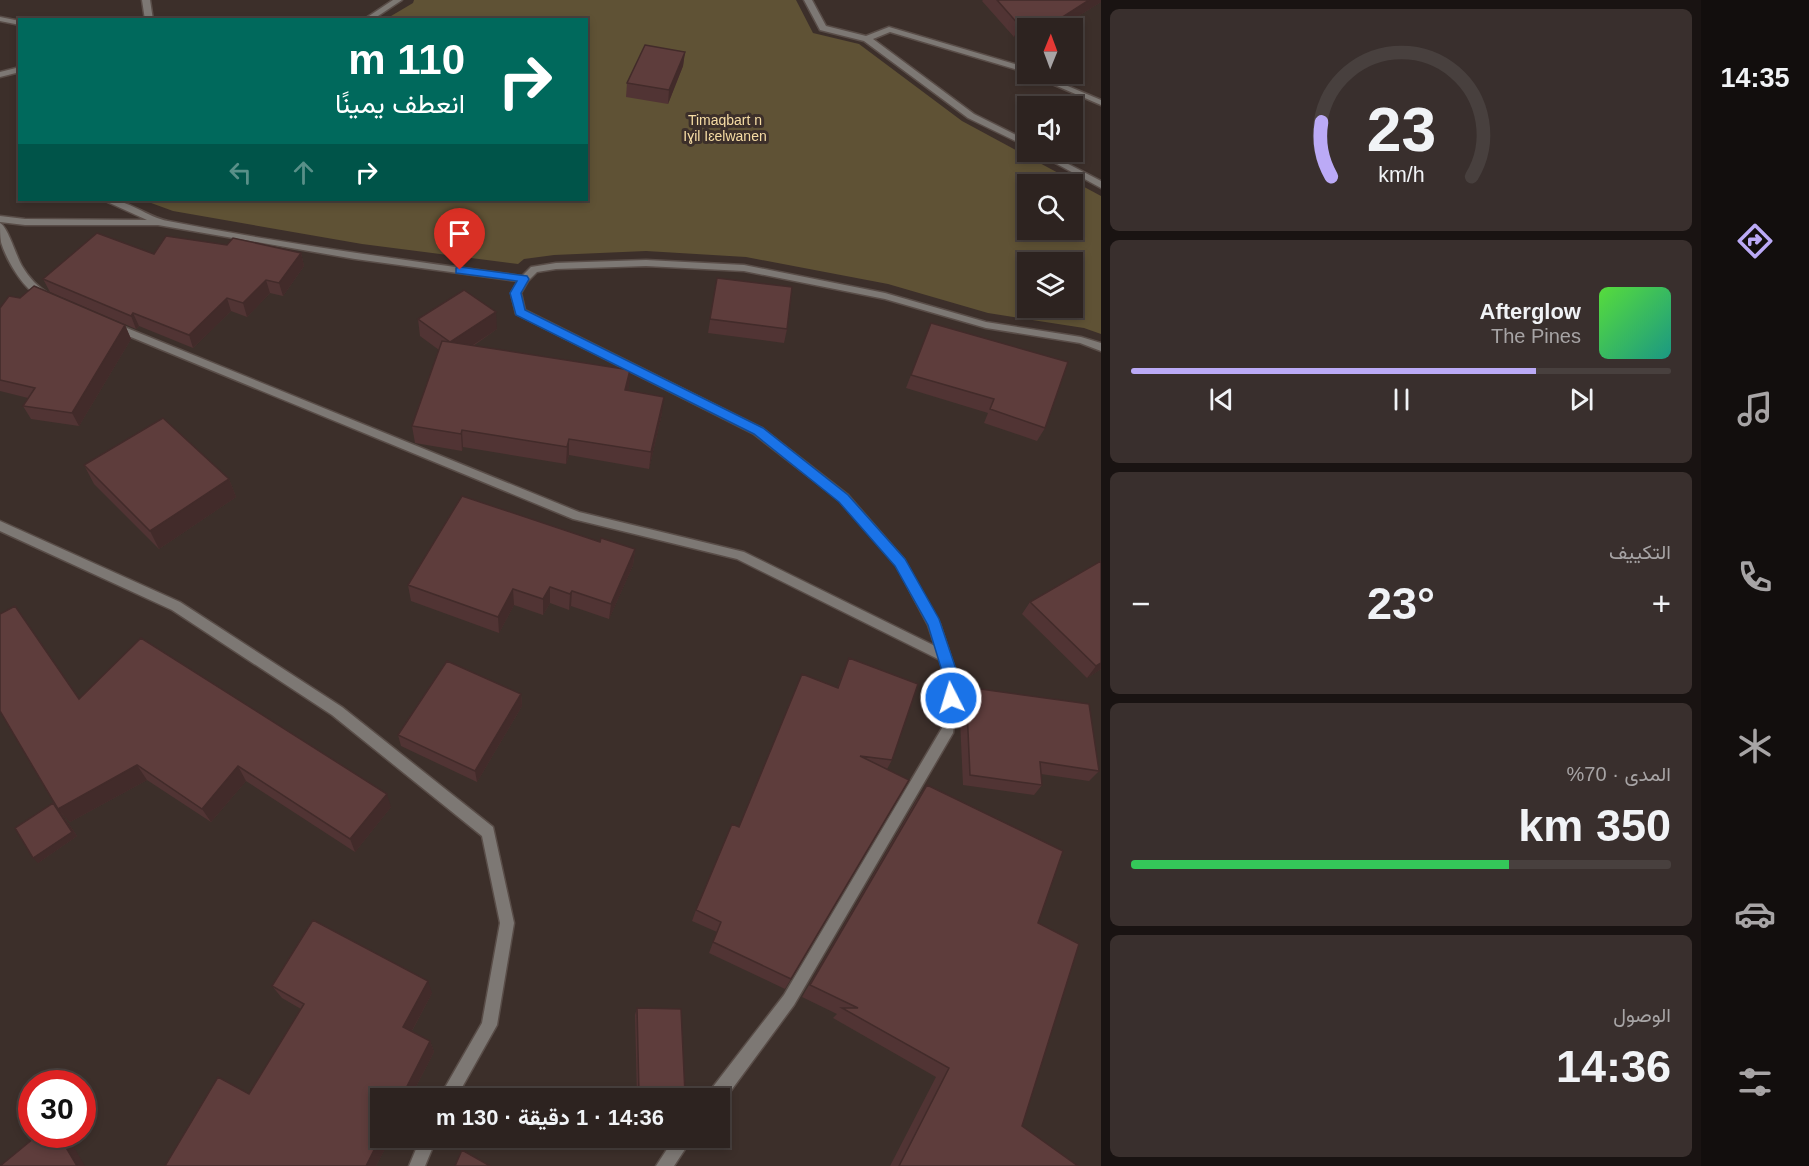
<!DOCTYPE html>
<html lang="ar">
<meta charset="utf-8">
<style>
:root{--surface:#2d2320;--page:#392f2d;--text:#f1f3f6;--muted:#a7a4a5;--line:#48403e;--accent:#bbaaf6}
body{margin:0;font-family:Helvetica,Vazirmatn,sans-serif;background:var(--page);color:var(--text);direction:rtl;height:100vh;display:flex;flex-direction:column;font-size:22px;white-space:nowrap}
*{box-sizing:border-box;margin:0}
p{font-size:20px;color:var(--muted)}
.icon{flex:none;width:33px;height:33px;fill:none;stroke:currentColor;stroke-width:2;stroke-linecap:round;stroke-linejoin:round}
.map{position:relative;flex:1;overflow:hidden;direction:ltr}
.sheet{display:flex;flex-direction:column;gap:9px;padding:9px;background:#191312;width:600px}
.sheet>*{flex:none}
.guide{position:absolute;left:18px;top:18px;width:570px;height:183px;border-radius:0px;box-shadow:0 3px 9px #0003,0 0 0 2px var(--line);direction:rtl;background:#00695c;color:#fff;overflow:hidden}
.needle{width:39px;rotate:1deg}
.buttons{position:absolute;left:1017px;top:18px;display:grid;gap:12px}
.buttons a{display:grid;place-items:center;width:66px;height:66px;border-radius:0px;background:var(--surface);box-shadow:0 3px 9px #0003,0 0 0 2px var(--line);font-size:30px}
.speed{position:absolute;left:18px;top:1070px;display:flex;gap:12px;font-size:30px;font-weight:700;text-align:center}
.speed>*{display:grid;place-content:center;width:78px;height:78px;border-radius:50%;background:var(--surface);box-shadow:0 3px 9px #0003,0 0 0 2px var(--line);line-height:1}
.speed .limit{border:9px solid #d22;background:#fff;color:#111}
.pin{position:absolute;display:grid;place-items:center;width:51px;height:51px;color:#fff;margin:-62px -26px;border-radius:50% 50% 50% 0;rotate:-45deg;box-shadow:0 0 6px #0007}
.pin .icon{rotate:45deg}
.me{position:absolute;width:66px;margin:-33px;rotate:355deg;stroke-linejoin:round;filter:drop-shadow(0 0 4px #0008)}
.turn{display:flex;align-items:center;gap:21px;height:126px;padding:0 24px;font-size:27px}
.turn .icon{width:78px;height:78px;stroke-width:2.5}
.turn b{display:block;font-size:42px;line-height:51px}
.lanes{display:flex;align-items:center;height:57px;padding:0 24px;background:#0003;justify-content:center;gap:30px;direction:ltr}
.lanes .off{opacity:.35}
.big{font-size:45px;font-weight:700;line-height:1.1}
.sheet .card{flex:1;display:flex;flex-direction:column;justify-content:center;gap:9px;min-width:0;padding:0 21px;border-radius:9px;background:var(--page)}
.sheet .dial{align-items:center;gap:0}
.dial svg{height:156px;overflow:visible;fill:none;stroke:var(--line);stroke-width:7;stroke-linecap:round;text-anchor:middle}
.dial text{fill:var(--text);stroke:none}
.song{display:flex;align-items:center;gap:18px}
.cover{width:72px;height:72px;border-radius:9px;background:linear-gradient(135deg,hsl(110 70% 55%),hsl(170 70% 35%))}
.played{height:6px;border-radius:3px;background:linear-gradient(90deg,var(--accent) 75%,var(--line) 75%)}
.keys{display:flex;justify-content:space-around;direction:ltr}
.heat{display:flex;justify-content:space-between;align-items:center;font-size:33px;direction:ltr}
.charge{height:9px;border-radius:4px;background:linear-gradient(90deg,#34c759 70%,var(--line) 0)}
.trip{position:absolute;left:370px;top:1088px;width:360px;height:60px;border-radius:0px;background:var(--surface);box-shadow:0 3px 9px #0003,0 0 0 2px var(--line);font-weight:700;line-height:60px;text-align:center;direction:rtl}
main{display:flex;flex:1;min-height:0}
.tab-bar{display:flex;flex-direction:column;width:108px;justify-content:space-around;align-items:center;background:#120e0d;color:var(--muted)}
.tab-bar .icon{width:42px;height:42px}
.tab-bar .current{color:var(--accent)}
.tab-bar b{font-size:27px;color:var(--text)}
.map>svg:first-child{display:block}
.green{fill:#5f5235;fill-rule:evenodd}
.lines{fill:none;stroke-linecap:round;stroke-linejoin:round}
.minor-casing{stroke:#594d48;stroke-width:3}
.tertiary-casing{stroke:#594d48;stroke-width:3}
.minor{fill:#7d7874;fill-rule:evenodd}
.tertiary{fill:#7d7874;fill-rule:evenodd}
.wall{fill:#513434}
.shaded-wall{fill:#422b2a}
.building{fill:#5e3d3c;stroke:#422b2a;stroke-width:1.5}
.route{fill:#1a73e8;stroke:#114b97;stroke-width:1.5}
.labels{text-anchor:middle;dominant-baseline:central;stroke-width:6;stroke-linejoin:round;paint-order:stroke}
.far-park-label{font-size:14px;fill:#f6dca4;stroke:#3c2f2a}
</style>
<main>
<nav class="tab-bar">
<b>14:35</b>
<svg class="icon current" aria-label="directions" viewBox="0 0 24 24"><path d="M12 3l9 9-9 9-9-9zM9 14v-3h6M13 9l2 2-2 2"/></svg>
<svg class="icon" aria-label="music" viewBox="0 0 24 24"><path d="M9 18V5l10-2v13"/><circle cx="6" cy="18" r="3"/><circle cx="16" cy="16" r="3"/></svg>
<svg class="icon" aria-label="phone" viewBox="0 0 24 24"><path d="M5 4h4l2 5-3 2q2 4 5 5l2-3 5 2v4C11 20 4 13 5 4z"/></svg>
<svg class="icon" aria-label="climate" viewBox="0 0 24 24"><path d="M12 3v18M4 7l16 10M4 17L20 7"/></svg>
<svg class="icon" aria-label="car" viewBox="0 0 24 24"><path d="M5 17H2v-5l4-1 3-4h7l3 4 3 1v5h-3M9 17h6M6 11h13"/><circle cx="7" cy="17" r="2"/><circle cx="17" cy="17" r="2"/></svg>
<svg class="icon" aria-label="filters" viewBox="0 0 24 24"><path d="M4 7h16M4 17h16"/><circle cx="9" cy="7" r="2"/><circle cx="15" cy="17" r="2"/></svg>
</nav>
<section class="sheet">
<div class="card dial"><svg viewBox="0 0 100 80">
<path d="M14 69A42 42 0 1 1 86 69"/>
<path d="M14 69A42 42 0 0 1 9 41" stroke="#bbaaf6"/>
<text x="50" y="56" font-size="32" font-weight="700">23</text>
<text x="50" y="72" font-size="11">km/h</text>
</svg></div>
<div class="card">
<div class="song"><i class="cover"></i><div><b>Afterglow</b><p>The Pines</p></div></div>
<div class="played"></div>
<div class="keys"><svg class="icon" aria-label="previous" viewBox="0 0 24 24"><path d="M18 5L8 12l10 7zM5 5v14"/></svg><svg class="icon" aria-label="pause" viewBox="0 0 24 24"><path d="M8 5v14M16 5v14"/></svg><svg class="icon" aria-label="next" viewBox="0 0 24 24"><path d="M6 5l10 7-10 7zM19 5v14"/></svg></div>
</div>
<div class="card"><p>التكييف</p>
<div class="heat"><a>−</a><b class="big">23°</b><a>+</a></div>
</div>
<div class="card"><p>المدى · 70%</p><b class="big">350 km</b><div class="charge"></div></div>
<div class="card"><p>الوصول</p><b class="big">14:36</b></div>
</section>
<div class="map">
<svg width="1101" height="1166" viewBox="0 0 1101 1166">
<rect width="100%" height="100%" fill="#3c2f2a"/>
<path class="green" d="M 414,0 L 796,0 L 813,33 L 859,44 L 962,121 L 1101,196 L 1101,334 L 1084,328 L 988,313 L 888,284 L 746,257 L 646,251 L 554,255 L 524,259 L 518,264 L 362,244 L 173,211 L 143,200 L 586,200 L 586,20 L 386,19 L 413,3 ZM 1028,184 L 1072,184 L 1072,230 L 1028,230 ZM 1028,262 L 1072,262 L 1072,308 L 1028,308 Z"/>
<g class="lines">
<g class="minor-casing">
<path id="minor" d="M 142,0 L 150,0 L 153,20 L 145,20 Z
M 393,0 L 402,0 L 372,20 L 363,20 Z
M 804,0 L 812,0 L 826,26 L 866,36 L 889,27 L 1028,68 L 1028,73 L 890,32 L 873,39 L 974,114 L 1028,141 L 1028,147 L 968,118 L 864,41 L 820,30 Z
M 0,17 L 20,21 L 20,25 L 0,21 Z
M 20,67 L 20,72 L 0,77 L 0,72 Z
M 1029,74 L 1039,74 L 1101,100 L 1101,105 Z
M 1035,152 L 1045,152 L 1101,181 L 1101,188 Z
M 103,200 C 126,197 146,217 168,221 C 285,244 404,260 522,276 L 531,267 L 556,263 L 646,260 L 744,265 L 885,293 L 986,322 L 1081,337 L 1101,343 L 1101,351 L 1080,343 L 986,328 L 885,299 L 744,271 L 646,266 L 556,269 L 537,272 L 528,281 L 521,293 L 525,310 L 762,428 L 848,495 L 904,559 L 940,624 L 959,682 L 953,733 L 794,1005 L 721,1104 L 720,1098 L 707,1098 L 709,1092 L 784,995 L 942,728 L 947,682 L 940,660 L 737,559 L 573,519 L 109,328 L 108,326 L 113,323 L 117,324 L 579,512 L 744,552 L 935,646 L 928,625 L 896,565 L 840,501 L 754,434 L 516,314 L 511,293 L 518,281 L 355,259 L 158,225 L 25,225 L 0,222 L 0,216 L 25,219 L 147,220 Z
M 0,223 C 8,227 16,256 22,266 C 29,278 38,287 49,294 L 49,298 C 29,301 6,260 1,242 C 0,236 0,229 0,223 Z
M 675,1137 L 693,1137 L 674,1166 L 656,1166 Z"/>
</g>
<g class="tertiary-casing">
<path id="tertiary" d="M 0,521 L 180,602 L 342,707 L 493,827 L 514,923 L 497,1025 L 456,1098 L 439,1098 L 482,1023 L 500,923 L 482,836 L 332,715 L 172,610 L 0,531 Z
M 421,1137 L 437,1137 L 425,1166 L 409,1166 Z"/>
</g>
<use href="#minor" class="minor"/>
<use href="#tertiary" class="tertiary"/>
</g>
<path class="wall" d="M 983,0 L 1101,0 L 1101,2 L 1059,28 L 1028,28 L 1014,37 L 982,1 Z
M 685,52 L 683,66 L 668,104 L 626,97 L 627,83 Z
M 227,245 L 301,253 L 304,266 L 283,296 L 270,293 L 247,317 L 231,311 L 193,348 L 139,326 L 136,329 L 50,292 L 43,279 L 154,254 Z
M 717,278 L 787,329 L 784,343 L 708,333 Z
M 0,308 L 125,325 L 131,339 L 79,426 L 31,419 L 23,406 L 28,398 L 0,391 Z
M 418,319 L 497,329 L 473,346 L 630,370 L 628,391 L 662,413 L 649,469 L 569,455 L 566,464 L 463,447 L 462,451 L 415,443 L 412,426 L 439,350 L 420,336 Z
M 931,323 L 1045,428 L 1037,441 L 984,423 L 988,413 L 906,388 Z
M 84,465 L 229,479 L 236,497 L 159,549 L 94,484 Z
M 600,542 L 635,549 L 633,565 L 609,619 L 571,606 L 569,610 L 550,603 L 543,615 L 514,605 L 499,633 L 411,601 L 408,585 Z
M 1101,561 L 1101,669 L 1087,678 L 1022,614 L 1030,602 Z
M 15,606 L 79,698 L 391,807 L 355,852 L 246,781 L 211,822 L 147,780 L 70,822 L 60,811 L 77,836 L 38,863 L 56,807 Z
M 849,658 L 892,760 L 887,769 L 791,979 L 785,989 L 709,953 L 717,932 L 692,921 L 696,910 L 739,827 L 837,688 Z
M 966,687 L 1099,771 L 1089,781 L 1041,774 L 1042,785 L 1034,795 L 963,785 L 959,698 Z
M 521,694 L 522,706 L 477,782 L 401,746 L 398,735 Z
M 927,785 L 1038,923 L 1022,1126 L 1078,1166 L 890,1166 L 936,1077 L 833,1018 L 837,1014 L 802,997 L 916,801 Z
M 272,986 L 432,993 L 412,1031 L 430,1041 L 434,1052 L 410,1098 L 381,1098 L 391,1137 L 376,1166 L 165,1166 L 249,1094 L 301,1009 L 282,998 Z
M 637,1008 L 685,1094 L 683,1098 L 637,1098 L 635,1015 Z"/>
<path class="shaded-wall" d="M 1089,0 L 1101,0 L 1101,2 L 1059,28 L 1028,28 L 1028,36 L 1014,37 L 1019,25 Z
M 685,52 L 683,66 L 668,104 L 669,90 Z
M 301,253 L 304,266 L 283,296 L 279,283 Z
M 266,280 L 270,293 L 247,317 L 243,303 Z
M 227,298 L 231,311 L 193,348 L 189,335 Z
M 496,312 L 497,329 L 452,359 L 450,342 Z
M 133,313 L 139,326 L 136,329 L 131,316 Z
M 125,325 L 131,339 L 79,426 L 72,413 Z
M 630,370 L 629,387 L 624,407 L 625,390 Z
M 664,397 L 662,413 L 649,469 L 651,452 Z
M 462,430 L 463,447 L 462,451 L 461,434 Z
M 569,439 L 569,455 L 566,464 L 567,447 Z
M 229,479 L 236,497 L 159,549 L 150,531 Z
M 635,549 L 633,565 L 609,619 L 611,604 Z
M 550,587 L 550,603 L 543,615 L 543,599 Z
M 513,589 L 514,605 L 499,633 L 498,617 Z
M 572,591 L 571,606 L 569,610 L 570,594 Z
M 1101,663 L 1101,669 L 1087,678 L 1096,666 Z
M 521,694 L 522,706 L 477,782 L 475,771 Z
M 137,765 L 147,780 L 70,822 L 60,811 L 77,836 L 38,863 L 33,858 L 53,803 L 58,808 Z
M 238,766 L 246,781 L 211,822 L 202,809 Z
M 387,794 L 391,807 L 355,852 L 350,839 Z
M 428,981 L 432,993 L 408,1038 L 403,1027 Z
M 430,1041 L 434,1052 L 410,1098 L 401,1098 Z
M 58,1134 L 66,1134 L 85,1166 L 77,1166 Z
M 381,1137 L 391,1137 L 376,1166 L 366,1166 Z"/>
<path class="building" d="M 997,0 L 1089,0 L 1058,20 L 1019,25 Z
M 645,45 L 685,52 L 669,90 L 627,83 Z
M 97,233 L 154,254 L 166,236 L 227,245 L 233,238 L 301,253 L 279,283 L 266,280 L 243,303 L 227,298 L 189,335 L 133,313 L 131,316 L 43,279 Z
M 717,278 L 792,287 L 787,329 L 710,319 Z
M 34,286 L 125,325 L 72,413 L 23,406 L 35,388 L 0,380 L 0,308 L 9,296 L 20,298 Z
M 464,290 L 496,312 L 450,342 L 630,370 L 625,390 L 664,397 L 651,452 L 569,439 L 567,447 L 462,430 L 461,434 L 412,426 L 442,341 L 450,342 L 418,319 Z
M 931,323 L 1068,362 L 1045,428 L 990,409 L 994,399 L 911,375 Z
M 163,418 L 229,479 L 150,531 L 84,465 Z
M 462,496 L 600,542 L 601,538 L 635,549 L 611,604 L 572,591 L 570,594 L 550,587 L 543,599 L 513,589 L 498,617 L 408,585 Z
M 1101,561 L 1101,663 L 1096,666 L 1030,602 Z
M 15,606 L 79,699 L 141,638 L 387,794 L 350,839 L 238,766 L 202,809 L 137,765 L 58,809 L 0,711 L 0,614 Z
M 849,658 L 918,684 L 892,760 L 860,756 L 909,780 L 791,979 L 713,942 L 721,922 L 696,910 L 732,824 L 739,827 L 802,674 L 838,688 Z
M 447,661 L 521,694 L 475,771 L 398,735 Z
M 966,687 L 1089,704 L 1099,771 L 1040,762 L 1042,785 L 970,775 Z
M 927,785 L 1063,851 L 1038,923 L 1079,944 L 1022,1126 L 1078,1166 L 899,1166 L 949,1068 L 842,1008 L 858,1008 L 810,985 Z
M 53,803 L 72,832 L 33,858 L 15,828 Z
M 313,920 L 428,981 L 403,1027 L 430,1041 L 401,1098 L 381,1098 L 381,1136 L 366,1166 L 165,1166 L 218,1077 L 249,1094 L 304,1004 L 272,986 Z
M 637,1008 L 681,1009 L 685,1094 L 639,1093 Z
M 39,1134 L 58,1134 L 77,1166 L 0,1166 Z
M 462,1150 L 490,1166 L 455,1166 Z"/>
<path class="route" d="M 460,267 L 527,276 L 529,279 L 521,293 L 525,310 L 763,428 L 848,495 L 905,559 L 939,619 L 960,681 L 956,702 L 951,704 L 946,702 L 944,698 L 945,681 L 928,625 L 895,566 L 839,502 L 754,434 L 516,315 L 510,293 L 517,281 L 456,273 L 456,268 Z"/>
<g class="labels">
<g class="far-park-label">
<text x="725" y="120">Timaqbart n<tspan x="725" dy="16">Iɣil Iɛelwanen</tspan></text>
</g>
</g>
</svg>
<div class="buttons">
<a><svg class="needle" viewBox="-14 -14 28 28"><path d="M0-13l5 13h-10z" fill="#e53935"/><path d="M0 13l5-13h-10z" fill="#a7a4a5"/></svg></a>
<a><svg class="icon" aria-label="sound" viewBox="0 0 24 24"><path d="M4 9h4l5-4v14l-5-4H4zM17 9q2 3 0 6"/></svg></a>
<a><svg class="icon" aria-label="search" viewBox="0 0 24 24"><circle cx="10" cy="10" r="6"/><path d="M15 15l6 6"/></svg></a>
<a><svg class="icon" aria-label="layers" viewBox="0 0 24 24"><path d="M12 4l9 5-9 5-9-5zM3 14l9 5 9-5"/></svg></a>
</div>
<div class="speed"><div class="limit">30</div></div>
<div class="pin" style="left:460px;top:270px;background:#d93025"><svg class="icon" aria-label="arrive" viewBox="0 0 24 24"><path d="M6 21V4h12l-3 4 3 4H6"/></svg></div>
<svg class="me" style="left:951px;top:698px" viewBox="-20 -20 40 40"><circle r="17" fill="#1a73e8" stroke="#fff" stroke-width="3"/><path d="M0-11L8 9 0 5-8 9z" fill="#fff"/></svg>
<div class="trip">14:36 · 1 دقيقة · 130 m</div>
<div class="guide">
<div class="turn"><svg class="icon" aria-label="right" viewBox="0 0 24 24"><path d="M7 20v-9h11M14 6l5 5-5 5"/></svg><div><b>110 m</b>انعطف يمينًا</div></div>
<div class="lanes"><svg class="icon off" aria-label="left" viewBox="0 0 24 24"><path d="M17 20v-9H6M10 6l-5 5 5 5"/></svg><svg class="icon off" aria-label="ahead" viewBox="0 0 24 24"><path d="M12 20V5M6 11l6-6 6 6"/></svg><svg class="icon" aria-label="right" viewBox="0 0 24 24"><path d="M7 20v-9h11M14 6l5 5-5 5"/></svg></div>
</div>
</div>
</main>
